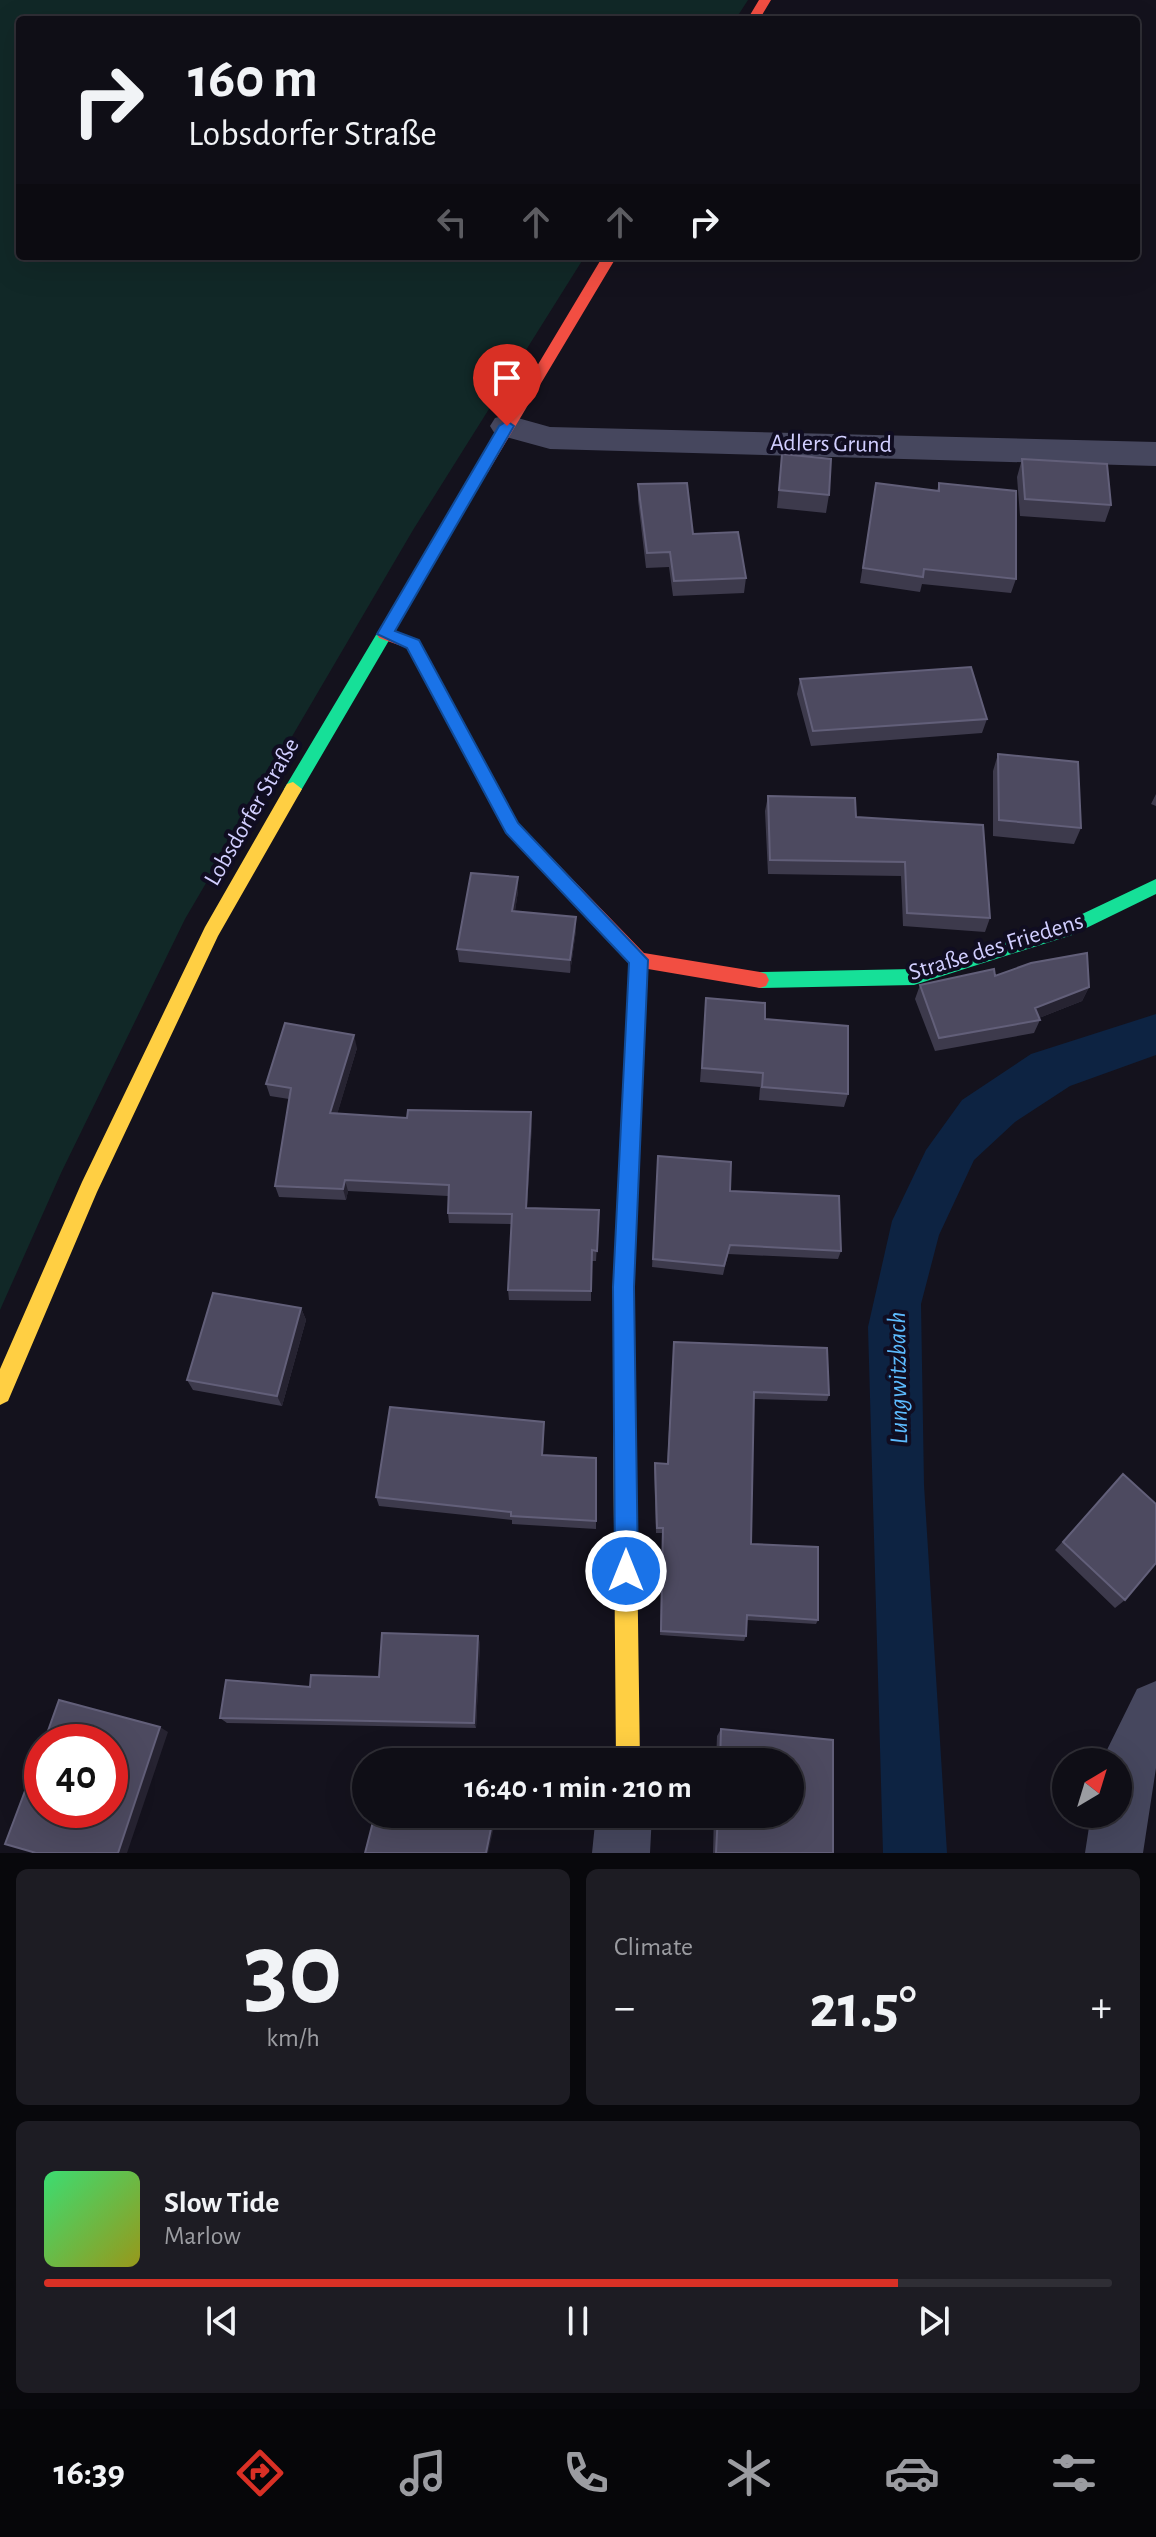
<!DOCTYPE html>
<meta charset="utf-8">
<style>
:root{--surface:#0f0e16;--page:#1d1c23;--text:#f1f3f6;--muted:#9b9ca1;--line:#2f2e35;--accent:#d93025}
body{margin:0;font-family:"Alegreya Sans",sans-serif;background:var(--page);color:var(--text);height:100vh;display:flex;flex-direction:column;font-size:30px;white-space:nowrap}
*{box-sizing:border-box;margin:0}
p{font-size:26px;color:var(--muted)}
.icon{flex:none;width:44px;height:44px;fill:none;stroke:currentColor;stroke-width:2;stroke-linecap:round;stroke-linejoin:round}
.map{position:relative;height:1853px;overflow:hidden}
.details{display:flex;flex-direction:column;gap:16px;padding:16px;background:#08080c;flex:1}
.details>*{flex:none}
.top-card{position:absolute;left:16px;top:16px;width:1124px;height:244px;border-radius:8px;box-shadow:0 8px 32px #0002,0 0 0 2px var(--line);background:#0f0e16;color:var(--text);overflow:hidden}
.needle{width:52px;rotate:38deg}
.controls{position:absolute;left:1052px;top:1748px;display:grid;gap:16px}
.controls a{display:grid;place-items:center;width:80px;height:80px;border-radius:50%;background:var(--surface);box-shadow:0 8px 32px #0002,0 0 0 2px var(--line);font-size:40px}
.speed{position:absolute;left:24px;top:1724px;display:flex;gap:16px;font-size:40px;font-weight:700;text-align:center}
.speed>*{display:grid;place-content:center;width:104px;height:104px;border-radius:50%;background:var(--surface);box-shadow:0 8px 32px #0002,0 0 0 2px var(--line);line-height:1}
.speed .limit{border:12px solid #d22;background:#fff;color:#111}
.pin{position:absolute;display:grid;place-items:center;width:68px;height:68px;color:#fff;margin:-82px -34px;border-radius:50% 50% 50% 0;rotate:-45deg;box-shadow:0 0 8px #0007}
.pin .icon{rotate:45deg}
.me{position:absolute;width:88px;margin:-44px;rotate:0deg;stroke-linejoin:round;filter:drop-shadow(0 0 6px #0008)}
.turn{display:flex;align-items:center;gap:28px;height:168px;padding:0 40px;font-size:36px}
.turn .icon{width:104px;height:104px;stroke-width:2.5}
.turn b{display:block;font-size:56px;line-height:68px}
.lanes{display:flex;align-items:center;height:76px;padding:0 40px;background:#0003;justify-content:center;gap:40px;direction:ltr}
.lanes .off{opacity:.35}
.big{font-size:60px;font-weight:600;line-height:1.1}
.details .tile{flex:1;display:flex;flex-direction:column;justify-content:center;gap:12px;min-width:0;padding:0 28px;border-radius:12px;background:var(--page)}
.details .dial{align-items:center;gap:0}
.dial b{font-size:104px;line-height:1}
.song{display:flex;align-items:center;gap:24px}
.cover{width:96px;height:96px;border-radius:12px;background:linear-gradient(135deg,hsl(140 70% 55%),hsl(60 70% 35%))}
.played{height:8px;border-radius:4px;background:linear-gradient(90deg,var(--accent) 80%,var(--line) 80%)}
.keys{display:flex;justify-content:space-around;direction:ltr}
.heat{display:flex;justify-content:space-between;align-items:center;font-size:44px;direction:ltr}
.details .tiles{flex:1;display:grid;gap:16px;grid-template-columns:1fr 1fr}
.tile:last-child{grid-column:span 2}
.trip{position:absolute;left:352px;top:1748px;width:452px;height:80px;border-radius:40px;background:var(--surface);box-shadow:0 8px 32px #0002,0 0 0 2px var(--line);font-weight:600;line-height:80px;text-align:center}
.tabs{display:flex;height:128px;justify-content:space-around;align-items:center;background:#060609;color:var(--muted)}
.tabs .icon{width:56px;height:56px}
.tabs .current{color:var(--accent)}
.tabs b{font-size:36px;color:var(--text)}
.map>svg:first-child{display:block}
.green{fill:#112827}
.water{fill:#0d2342}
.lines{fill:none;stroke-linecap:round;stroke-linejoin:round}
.street{fill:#46475e;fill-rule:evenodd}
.fast{fill:#16e098;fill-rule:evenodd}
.slow{fill:#ffcf43;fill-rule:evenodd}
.jam{fill:#f24e42;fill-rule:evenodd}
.wall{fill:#3d3a4c}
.shaded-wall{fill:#262331}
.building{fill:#4d4a60;stroke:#625f79;stroke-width:2}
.route{fill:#1a73e8;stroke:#114b97;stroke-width:2}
.labels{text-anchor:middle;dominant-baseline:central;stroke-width:8;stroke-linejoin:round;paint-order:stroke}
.street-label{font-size:24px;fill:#d1ceff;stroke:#100d21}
.water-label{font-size:26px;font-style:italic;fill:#5cbafe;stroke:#100d21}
</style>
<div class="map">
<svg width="1156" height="1853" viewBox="0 0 1156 1853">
<rect width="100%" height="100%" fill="#14121d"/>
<path class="green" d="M 0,0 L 748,0 L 735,20 L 20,20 L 20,256 L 585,256 L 413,530 L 185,919 L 61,1173 L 0,1310 Z"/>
<path class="water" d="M 1156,1014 L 1156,1055 L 1070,1086 L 1015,1122 L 974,1160 L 939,1235 L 921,1304 L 924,1485 L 947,1853 L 883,1853 L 868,1327 L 892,1221 L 926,1150 L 962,1100 L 1031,1054 Z"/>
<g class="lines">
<path class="street" d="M 507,415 L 550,427 L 1156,442 L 1156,466 L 550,449 L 495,434 L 490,426 L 495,418 Z
M 1156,1681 L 1156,1768 L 1143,1853 L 1085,1853 L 1091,1814 L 1118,1814 L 1118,1762 L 1101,1762 L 1137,1689 Z
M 596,1814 L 652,1814 L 650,1853 L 592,1853 Z"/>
<path class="fast" d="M 483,463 L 490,468 L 299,794 L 287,794 L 284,789 L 287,784 L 478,464 Z
M 1156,879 L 1156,894 L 1072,935 L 914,985 L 760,988 L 754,986 L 751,980 L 754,974 L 760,972 L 914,969 L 1061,924 Z"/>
<path class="slow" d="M 293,782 L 302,789 L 218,936 L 97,1192 L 8,1401 L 0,1405 L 0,1369 L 82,1182 L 205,927 L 287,784 Z
M 624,1396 L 632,1399 L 635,1407 L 640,1762 L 616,1762 L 613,1407 L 616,1399 Z"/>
<path class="jam" d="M 759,0 L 771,0 L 759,20 L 747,20 Z
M 603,256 L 617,256 L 488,472 L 478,472 L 476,468 Z
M 385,628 L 419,640 L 518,823 L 644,953 L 760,972 L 766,974 L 769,980 L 766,986 L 760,988 L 648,969 L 633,1287 L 635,1407 L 632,1415 L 624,1418 L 616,1415 L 613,1407 L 613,1287 L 630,963 L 506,833 L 407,648 L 379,638 L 377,634 Z"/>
</g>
<path class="wall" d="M 782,454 L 829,495 L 826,513 L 777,508 Z
M 1022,459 L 1111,505 L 1105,522 L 1020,516 L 1017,477 Z
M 876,483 L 937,491 L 939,483 L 1016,579 L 1011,593 L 922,584 L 920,592 L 860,583 Z
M 638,484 L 693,534 L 746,578 L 744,593 L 673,596 L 669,567 L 646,568 L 638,500 Z
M 800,679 L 987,719 L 982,733 L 811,746 L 797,694 Z
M 998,754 L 1081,828 L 1074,844 L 993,836 L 993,771 Z
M 1156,794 L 1156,806 L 1151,804 Z
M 768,796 L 856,817 L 990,918 L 985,932 L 903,926 L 901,876 L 768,874 L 765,811 Z
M 518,891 L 515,911 L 576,930 L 570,973 L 459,962 L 457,949 Z
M 995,976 L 1089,987 L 1082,1001 L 1039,1018 L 1040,1020 L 1034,1033 L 935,1051 L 915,999 L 920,985 Z
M 706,998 L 765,1019 L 848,1094 L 844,1107 L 759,1100 L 760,1087 L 700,1082 Z
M 357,1048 L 337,1114 L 532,1124 L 527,1208 L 599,1210 L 596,1261 L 591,1261 L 591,1301 L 509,1300 L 508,1290 L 512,1224 L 449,1223 L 448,1213 L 448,1196 L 348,1191 L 346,1200 L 279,1197 L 275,1186 L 289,1099 L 270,1096 L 266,1084 Z
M 658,1156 L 730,1191 L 841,1251 L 838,1259 L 728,1254 L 723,1275 L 652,1267 Z
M 301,1308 L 306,1320 L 282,1406 L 193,1390 L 187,1380 Z
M 674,1342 L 829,1395 L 827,1401 L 754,1399 L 751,1544 L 818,1620 L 816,1624 L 747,1620 L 746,1636 L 744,1641 L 660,1635 L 662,1533 L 656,1533 L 654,1469 L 655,1463 L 667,1464 Z
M 544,1431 L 543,1455 L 596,1458 L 596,1529 L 512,1524 L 512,1520 L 379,1506 L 376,1497 Z
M 1123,1474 L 1125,1600 L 1115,1608 L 1055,1550 Z
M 480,1642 L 476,1728 L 227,1723 L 220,1718 L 310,1687 L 379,1677 Z
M 721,1729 L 833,1740 L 833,1853 L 713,1853 L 714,1814 L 790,1814 L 790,1762 L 716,1762 L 717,1736 Z"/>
<path class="shaded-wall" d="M 518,877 L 518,891 L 513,924 L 512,911 Z
M 576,917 L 576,930 L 570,973 L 570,960 Z
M 1089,987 L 1082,1001 L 1029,1022 L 1035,1008 Z
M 354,1035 L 357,1048 L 334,1125 L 330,1113 Z
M 531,1112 L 532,1124 L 526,1219 L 526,1208 Z
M 345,1180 L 348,1191 L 346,1200 L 343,1189 Z
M 301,1308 L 306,1320 L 282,1406 L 277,1396 Z
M 478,1636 L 480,1642 L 476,1728 L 474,1723 Z
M 160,1727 L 168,1732 L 127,1853 L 118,1853 Z
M 494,1814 L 497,1814 L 488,1853 L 486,1853 Z"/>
<path class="building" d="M 782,454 L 831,459 L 829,495 L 779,490 Z
M 1022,459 L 1107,464 L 1111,505 L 1025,499 Z
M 687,483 L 693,534 L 738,532 L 746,578 L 674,581 L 670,552 L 647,553 L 638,484 Z
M 876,483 L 939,491 L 939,483 L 1016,491 L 1016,579 L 924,569 L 923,577 L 863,568 Z
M 971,667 L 987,719 L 813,731 L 800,679 Z
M 998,754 L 1078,762 L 1081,828 L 999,820 Z
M 768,796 L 855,798 L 856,817 L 983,825 L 990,918 L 907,913 L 905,862 L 770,860 Z
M 471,873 L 518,877 L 512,911 L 576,917 L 570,960 L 457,949 Z
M 1087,953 L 1089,987 L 1035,1008 L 1040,1020 L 939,1038 L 920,985 L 994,969 L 995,976 L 1031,963 Z
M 706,998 L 765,1003 L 765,1019 L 848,1026 L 848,1094 L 762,1087 L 763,1073 L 702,1068 Z
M 285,1023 L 354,1035 L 330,1113 L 407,1118 L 408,1110 L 531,1112 L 526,1208 L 599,1210 L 597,1251 L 592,1250 L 591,1291 L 508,1290 L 512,1214 L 448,1213 L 449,1185 L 345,1180 L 343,1189 L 275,1186 L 291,1088 L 266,1084 Z
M 658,1156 L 731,1162 L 730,1191 L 839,1196 L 841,1251 L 730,1245 L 724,1266 L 653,1259 Z
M 213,1293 L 301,1308 L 277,1396 L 187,1380 Z
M 674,1342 L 827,1348 L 829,1395 L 754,1392 L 751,1544 L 818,1547 L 818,1620 L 747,1615 L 746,1636 L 661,1631 L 663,1528 L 657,1528 L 655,1463 L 668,1464 Z
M 390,1407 L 544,1422 L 542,1455 L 596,1458 L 596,1521 L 511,1516 L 511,1512 L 376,1497 Z
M 1123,1474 L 1156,1504 L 1156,1563 L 1125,1600 L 1063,1542 Z
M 382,1633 L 478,1636 L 474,1723 L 220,1718 L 226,1680 L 310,1687 L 311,1675 L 379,1677 Z
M 59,1700 L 160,1727 L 118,1853 L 36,1853 L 5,1844 L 42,1746 L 42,1810 L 110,1810 L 110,1742 L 44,1742 Z
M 721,1729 L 833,1740 L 833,1853 L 716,1853 L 718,1814 L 790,1814 L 790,1762 L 720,1762 Z
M 375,1814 L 494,1814 L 486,1853 L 365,1853 Z"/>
<path class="route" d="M 507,421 L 514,426 L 395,631 L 419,640 L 518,823 L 648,960 L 634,1287 L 638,1571 L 634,1579 L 626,1583 L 618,1579 L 615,1571 L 613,1287 L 629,963 L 506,833 L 407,648 L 377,634 L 499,426 Z"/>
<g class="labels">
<g class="street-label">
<text transform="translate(831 444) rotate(1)">Adlers Grund</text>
<text transform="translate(252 812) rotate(-60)">Lobsdorfer Straße</text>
<text transform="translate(996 947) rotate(-17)">Straße des Friedens</text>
</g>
<g class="water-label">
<text transform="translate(898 1378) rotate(-91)">Lungwitzbach</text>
</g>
</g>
</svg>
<div class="controls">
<a><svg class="needle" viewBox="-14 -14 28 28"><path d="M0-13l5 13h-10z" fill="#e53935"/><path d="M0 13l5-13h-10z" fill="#9b9ca1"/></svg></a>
</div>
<div class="speed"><div class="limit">40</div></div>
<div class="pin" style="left:507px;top:426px;background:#d93025"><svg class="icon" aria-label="arrive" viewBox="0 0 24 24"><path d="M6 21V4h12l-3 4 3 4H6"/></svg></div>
<svg class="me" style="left:626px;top:1571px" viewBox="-20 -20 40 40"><circle r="17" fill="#1a73e8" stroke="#fff" stroke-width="3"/><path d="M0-11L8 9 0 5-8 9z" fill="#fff"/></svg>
<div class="trip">16:40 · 1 min · 210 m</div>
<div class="top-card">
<div class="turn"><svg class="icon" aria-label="right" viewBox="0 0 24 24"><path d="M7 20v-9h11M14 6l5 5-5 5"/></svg><div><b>160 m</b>Lobsdorfer Straße</div></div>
<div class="lanes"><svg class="icon off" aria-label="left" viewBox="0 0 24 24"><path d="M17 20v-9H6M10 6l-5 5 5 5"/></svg><svg class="icon off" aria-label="ahead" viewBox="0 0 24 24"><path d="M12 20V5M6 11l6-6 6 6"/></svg><svg class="icon off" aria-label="ahead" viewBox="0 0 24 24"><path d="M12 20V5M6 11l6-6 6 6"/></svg><svg class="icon" aria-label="right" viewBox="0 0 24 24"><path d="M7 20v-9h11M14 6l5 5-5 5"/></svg></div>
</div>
</div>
<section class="details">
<div class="tiles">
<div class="tile dial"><b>30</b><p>km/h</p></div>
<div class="tile"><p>Climate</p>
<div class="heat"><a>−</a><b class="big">21.5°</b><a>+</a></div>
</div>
<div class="tile">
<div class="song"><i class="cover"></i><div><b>Slow Tide</b><p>Marlow</p></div></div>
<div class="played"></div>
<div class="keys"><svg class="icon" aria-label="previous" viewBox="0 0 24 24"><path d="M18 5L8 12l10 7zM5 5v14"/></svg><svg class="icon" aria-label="pause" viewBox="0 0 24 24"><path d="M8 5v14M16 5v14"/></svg><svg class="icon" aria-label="next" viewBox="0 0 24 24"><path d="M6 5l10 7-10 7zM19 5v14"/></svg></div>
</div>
</div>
</section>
<nav class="tabs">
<b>16:39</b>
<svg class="icon current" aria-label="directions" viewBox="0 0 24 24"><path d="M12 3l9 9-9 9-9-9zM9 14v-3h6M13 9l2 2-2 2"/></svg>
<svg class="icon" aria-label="music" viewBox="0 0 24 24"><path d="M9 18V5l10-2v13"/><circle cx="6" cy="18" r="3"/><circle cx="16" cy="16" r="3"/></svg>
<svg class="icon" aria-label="phone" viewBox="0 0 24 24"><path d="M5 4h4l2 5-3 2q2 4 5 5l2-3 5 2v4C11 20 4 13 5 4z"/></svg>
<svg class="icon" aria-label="climate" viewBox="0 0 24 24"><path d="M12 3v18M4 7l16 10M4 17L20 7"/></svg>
<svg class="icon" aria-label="car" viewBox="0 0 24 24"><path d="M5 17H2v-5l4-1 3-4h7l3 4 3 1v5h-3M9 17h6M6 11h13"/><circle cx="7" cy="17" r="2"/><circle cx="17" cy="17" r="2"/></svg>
<svg class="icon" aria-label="filters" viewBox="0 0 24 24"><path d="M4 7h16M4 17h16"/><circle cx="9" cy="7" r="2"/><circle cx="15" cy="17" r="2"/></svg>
</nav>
